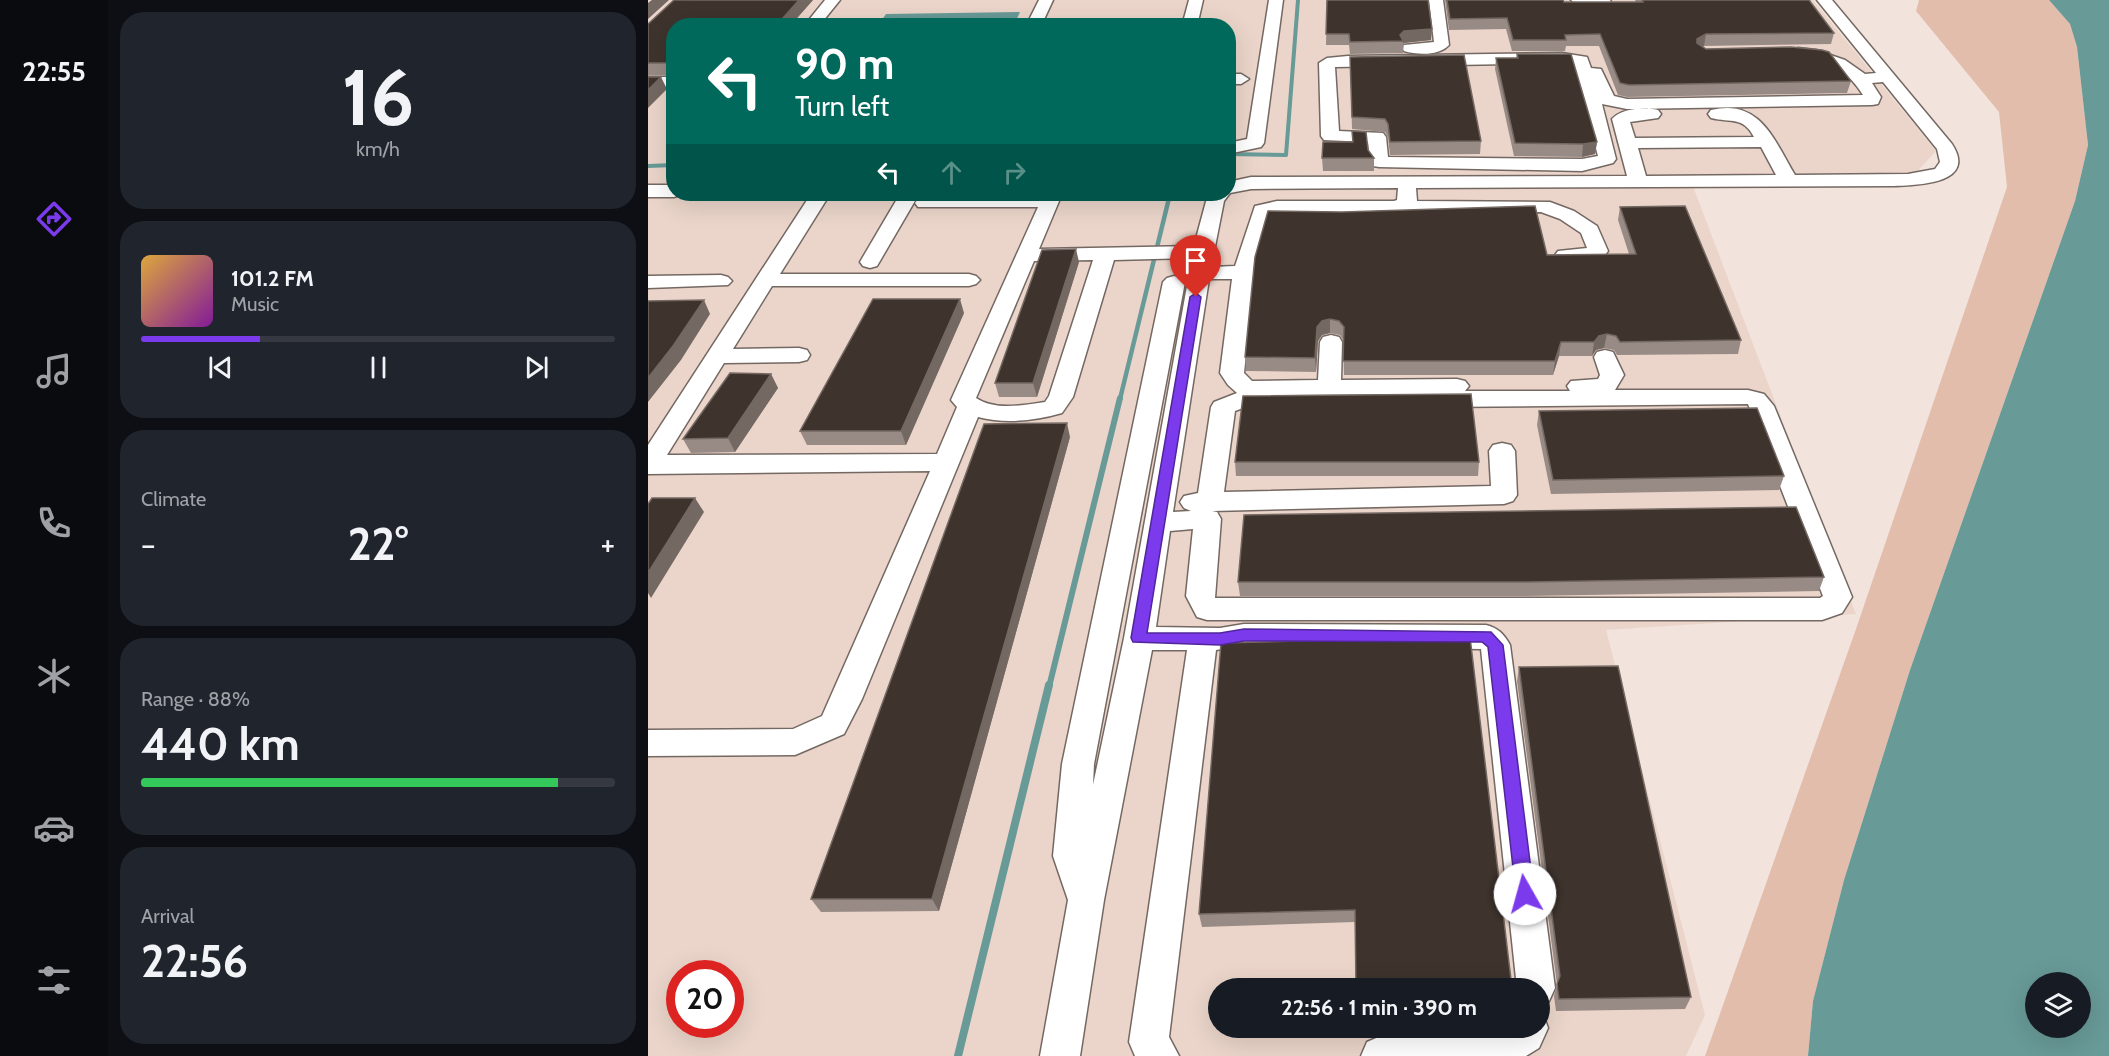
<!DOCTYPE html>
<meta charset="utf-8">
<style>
:root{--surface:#171b24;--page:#20242c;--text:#f1f3f6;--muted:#9ea1a6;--line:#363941;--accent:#7c3aed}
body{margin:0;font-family:Cabin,sans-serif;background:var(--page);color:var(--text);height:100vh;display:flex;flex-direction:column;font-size:22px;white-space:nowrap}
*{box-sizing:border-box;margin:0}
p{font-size:20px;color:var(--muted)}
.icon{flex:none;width:33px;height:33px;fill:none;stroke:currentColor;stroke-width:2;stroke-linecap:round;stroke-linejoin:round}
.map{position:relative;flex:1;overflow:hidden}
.sheet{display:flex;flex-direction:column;gap:12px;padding:12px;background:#0d0f14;width:540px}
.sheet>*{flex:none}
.banner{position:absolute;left:18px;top:18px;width:570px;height:183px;border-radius:24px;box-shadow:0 6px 24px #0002;background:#00695c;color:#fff;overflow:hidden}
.fabs{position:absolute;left:1377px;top:972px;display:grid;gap:12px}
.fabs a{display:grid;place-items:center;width:66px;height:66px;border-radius:50%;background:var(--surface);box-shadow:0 6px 24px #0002;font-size:30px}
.speed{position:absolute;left:18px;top:960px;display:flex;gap:12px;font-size:30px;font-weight:700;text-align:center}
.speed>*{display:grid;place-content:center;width:78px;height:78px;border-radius:50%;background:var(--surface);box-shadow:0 6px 24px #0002;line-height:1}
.speed .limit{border:9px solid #d22;background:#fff;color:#111}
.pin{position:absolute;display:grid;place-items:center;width:51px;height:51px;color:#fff;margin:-62px -26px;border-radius:50% 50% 50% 0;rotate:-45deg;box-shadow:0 0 6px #0007}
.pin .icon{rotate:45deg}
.me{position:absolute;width:66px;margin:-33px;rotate:353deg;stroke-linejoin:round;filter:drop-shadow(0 0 4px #0008)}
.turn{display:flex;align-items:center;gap:21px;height:126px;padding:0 30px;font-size:27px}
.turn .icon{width:78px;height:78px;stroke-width:2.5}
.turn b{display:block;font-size:42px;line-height:51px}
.lanes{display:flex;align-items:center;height:57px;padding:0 30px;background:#0003;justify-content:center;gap:30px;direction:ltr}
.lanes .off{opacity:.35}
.big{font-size:45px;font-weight:700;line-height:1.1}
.sheet .widget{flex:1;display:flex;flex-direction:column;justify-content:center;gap:9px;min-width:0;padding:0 21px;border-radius:24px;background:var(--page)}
.sheet .dial{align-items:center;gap:0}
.dial b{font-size:78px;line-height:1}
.song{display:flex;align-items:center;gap:18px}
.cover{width:72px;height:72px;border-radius:9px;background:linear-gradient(135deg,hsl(40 70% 55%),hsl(290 70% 35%))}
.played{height:6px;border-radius:3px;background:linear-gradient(90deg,var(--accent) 25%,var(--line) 25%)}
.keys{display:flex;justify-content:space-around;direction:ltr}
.heat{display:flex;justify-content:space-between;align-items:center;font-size:33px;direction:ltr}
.charge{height:9px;border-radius:4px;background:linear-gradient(90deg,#34c759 88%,var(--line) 0)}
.trip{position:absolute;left:560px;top:978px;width:342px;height:60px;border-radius:30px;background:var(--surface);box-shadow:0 6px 24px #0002;font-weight:700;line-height:60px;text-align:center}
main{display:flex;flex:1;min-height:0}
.tabs{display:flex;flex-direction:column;width:108px;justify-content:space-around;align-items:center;background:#090b0e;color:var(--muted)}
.tabs .icon{width:42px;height:42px}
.tabs .current{color:var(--accent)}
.tabs b{font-size:27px;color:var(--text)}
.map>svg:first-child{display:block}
.built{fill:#ebd5ca;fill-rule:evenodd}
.green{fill:#e2bdab}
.water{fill:#689a97;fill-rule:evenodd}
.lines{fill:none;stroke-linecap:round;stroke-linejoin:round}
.stream-far3{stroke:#689a97;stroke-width:4}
.stream-far2{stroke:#689a97;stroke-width:4.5}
.stream-far1{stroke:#689a97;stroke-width:6}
.stream{stroke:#689a97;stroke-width:8}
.minor-casing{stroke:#746862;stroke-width:3}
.minor{fill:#fff;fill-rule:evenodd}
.wall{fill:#988b85}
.shaded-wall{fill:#746862}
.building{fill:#3e332d;stroke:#746862;stroke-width:1.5}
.route{fill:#7c3aed;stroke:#51269a;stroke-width:1.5}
</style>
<main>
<nav class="tabs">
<b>22:55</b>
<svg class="icon current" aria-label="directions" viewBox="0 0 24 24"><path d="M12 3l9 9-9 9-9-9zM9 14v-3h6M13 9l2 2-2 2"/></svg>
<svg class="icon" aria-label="music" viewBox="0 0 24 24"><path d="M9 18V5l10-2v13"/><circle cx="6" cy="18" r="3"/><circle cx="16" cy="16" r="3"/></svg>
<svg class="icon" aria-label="phone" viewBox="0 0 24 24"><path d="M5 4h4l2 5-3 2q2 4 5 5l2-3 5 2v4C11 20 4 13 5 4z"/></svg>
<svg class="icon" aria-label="climate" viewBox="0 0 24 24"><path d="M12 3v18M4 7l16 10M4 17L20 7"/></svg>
<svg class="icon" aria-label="car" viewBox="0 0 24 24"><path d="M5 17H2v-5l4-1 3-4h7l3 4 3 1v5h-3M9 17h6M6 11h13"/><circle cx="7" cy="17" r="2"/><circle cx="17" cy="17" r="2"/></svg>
<svg class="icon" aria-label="filters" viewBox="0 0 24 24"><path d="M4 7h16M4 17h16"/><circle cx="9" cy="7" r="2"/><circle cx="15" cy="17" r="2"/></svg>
</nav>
<section class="sheet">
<div class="widget dial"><b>16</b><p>km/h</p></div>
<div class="widget">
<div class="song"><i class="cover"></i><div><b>101.2 FM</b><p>Music</p></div></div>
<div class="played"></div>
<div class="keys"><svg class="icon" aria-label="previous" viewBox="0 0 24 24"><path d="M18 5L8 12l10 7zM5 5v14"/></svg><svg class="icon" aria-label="pause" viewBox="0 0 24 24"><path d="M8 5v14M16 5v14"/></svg><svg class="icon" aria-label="next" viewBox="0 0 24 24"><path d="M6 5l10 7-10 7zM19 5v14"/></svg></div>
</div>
<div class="widget"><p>Climate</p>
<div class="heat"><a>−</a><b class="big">22°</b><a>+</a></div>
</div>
<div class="widget"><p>Range · 88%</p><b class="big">440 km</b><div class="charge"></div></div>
<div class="widget"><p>Arrival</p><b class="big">22:56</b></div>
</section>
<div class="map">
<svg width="1461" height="1056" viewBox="0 0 1461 1056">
<rect width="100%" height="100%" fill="#f2e3dd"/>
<path class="built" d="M 0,0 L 1165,0 L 1288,151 L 1267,174 L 1041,176 L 1208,614 L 958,630 L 1057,1015 L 1038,1056 L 0,1056 ZM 26,26 L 580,26 L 580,194 L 26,194 ZM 32,974 L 82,974 L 82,1024 L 32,1024 ZM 570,988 L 891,988 L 891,1028 L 570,1028 Z"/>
<path class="green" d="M 1271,0 L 1401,0 L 1422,24 L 1429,47 L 1440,145 L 1427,201 L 1262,670 L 1196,880 L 1165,1001 L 1160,1056 L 1057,1056 L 1208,629 L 1359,187 L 1351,112 L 1268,11 Z"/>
<path class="water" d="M 1401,0 L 1461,0 L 1461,1056 L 1160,1056 L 1165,1001 L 1196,880 L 1262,670 L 1427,201 L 1440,145 L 1429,47 L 1422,24 ZM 1388,982 L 1432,982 L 1432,1028 L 1388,1028 Z
M 372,12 L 366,25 L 230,25 L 238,14 Z"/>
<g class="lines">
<path class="stream-far3" d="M 580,154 L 638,155 L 650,0
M 0,166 L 26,165"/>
<path class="stream-far2" d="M 472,399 L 522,194"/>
<path class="stream-far1" d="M 401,687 L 472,398"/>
<path class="stream" d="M 310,1056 L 401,685"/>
<g class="minor-casing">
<path id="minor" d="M 177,0 L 192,0 L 171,26 L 156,26 Z
M 391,0 L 405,0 L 393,26 L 378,26 Z
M 541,0 L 555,0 L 549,26 L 534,26 Z
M 621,0 L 635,0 L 616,143 L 613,147 L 580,154 L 580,143 L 599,139 Z
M 781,0 L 795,0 L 801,45 C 791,56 770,55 756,51 L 754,48 L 756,45 L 786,42 Z
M 923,0 L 962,0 L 963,2 C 955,9 931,7 923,0 Z
M 1120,0 L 1161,0 C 1154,7 1127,7 1120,0 Z
M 1169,0 L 1184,0 L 1304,144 C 1330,184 1269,185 1246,186 L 768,188 L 769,201 L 902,202 L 926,211 L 949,226 L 960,251 L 957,255 L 935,261 L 910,259 L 907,255 L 910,251 L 939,248 L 933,233 L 912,219 L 893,212 L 622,214 L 606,270 L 596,373 L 604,381 L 670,380 L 672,342 L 675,337 L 683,335 L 691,337 L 694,342 L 693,380 L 809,379 L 817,381 L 821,386 L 817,391 L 922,391 L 919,386 L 923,381 L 950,379 L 952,375 L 946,357 L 949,352 L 957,350 L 965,352 L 976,375 L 967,390 L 1100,390 L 1116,394 L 1126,406 L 1204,597 L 1194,613 L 1174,620 L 559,620 L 549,617 L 538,596 L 545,529 L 522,531 L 508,627 L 572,628 L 596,624 L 838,625 C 850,628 856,634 862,645 L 907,988 L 901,1001 L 891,1006 L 891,988 L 869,988 L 833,649 L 596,646 L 568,650 L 521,1037 L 531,1056 L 487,1056 L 481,1042 L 539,650 L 504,650 L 456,900 L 432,1056 L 392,1056 L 420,900 L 405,856 L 414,764 L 515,282 L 519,278 L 526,276 L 533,278 L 537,282 L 446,764 L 445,785 L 476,638 L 544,258 L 466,260 L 425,397 L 414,413 C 386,421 357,424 330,417 L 214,699 L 196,734 L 147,755 L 0,756 L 0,730 L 145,729 L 174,716 L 282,471 L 0,474 L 0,445 L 163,194 L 182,194 L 132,274 L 321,274 L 328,276 L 332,280 L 328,284 L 321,286 L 124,286 L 85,349 L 151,348 L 159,350 L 162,355 L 159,360 L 151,362 L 76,363 L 19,455 L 289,454 L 309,407 L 303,400 L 390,207 L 270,207 L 267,203 L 270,199 L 277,197 L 414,194 L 391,249 L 546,246 L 560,194 L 580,194 L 580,182 L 603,177 L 979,176 L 964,119 C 974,108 997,107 1010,110 L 1013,114 L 1010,118 L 982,122 L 987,138 L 1106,137 C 1095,116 1083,123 1063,118 L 1060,114 L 1063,110 C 1112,98 1126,140 1147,175 L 1260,174 L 1287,169 L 1292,162 L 1289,149 L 1235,82 L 1224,83 L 1233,97 L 1230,104 L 1224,105 L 979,109 L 954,104 L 968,159 L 965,163 L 934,171 L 731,167 L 725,166 L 722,162 L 720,142 L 676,140 L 673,136 L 671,63 L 679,58 L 700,56 L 914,53 L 939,57 L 943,68 L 953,69 L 966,96 L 979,99 L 1215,95 C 1194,62 1178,65 1144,56 L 1142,53 L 1150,48 L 1168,50 L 1197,60 L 1217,74 L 1228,73 ZM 914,63 L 926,64 L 950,156 L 934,159 L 740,157 L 738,137 L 735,133 L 691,131 L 687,67 ZM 1113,147 L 1128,175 L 998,176 L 990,148 ZM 750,188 L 749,200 L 746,201 L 629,201 L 607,206 L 587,266 L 563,267 L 576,201 L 582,193 L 603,189 ZM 445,260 L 401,396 L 397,402 C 376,405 347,411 328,398 L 386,261 ZM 561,279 L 584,279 L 572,373 L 580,385 L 589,393 L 566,402 L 563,407 L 550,493 L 536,496 L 532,502 L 536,508 L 543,511 L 525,512 ZM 780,394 L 776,399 L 780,404 L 788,407 L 1100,404 L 1175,596 L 1172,598 L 567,598 L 573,519 L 569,512 L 564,511 L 856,504 L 865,501 L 869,495 L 867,451 L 863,445 L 854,443 L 845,445 L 841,451 L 843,486 L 576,492 L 587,411 L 595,408 L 637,405 L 641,400 L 638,395 Z
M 580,74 L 593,74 L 601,79 L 593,84 L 580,84 Z
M 0,77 L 26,77 L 26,87 L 0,87 Z
M 0,185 L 26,185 L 26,194 L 34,194 L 26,197 L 0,197 Z
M 252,194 L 271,194 L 229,266 L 222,268 L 215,266 L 212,262 Z
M 73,275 L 80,277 L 84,281 L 80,285 L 0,288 L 0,276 Z
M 891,1013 L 895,1014 L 900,1028 L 891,1048 L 878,1056 L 713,1056 L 719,1042 L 733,1036 L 851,1028 L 891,1028 Z"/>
</g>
<use href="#minor" class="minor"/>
</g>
<path class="wall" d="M 26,0 L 165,0 L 142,26 L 26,26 L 26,75 L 0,75 L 0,24 Z
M 679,0 L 783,40 L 756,43 L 755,53 L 702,54 L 701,45 L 678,45 Z
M 797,0 L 915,0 L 916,2 L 988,2 L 987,0 L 1115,0 L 1186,33 L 1183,44 L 1055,46 L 1058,49 L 1203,81 L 1199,93 L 979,97 L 970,95 L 951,46 L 918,46 L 917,51 L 864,51 L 858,29 L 801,30 Z
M 869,54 L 949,142 L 947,154 L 934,157 L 866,156 L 847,69 L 848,58 L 868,58 Z
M 702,57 L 833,141 L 832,154 L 742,155 L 740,137 L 737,132 L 704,129 Z
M 705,142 L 720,150 L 726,158 L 726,171 L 675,171 L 674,158 Z
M 972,207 L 1093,340 L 1090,354 L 969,355 L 966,350 L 956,348 L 948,350 L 944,356 L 911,356 L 905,375 L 696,375 L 695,340 L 692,335 L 682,333 L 674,335 L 670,341 L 668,372 L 598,371 L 597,357 L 607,257 L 981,254 L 970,220 Z
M 431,262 L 389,397 L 351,397 L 347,383 Z
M 316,313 L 258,445 L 159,445 L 152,431 Z
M 123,374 L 130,388 L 87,452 L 43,453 L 35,439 Z
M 891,411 L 1136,476 L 1131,490 L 903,494 L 889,425 Z
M 422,437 L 291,911 L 173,912 L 163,899 Z
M 587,462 L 831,462 L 830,476 L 588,476 Z
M 1176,577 L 1171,591 L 878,596 L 592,596 L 590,582 Z
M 573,643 L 864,988 L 707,922 L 554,927 L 551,914 Z
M 871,667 L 1043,997 L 1037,1009 L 908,1011 L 906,996 L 909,984 L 869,681 Z
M 709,1028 L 786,1028 L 709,1030 Z"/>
<path class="shaded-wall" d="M 4,0 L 21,0 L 0,19 L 0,3 Z
M 151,0 L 165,0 L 142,26 L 128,26 Z
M 784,29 L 783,40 L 755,43 L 752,35 L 756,31 Z
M 1058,34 L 1056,46 L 1047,51 L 1049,39 Z
M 13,77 L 19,89 L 0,108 L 0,90 Z
M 949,142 L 947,154 L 934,157 L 935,144 Z
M 428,249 L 431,262 L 389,397 L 385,383 Z
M 312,299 L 316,313 L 258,445 L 253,431 Z
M 56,300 L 62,314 L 33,360 L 0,402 L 0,378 Z
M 682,319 L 682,333 L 674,335 L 670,341 L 668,372 L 667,358 L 669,327 L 674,321 Z
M 959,334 L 956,348 L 948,350 L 944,356 L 946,342 L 951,336 Z
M 913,342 L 911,356 L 905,375 L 907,361 Z
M 123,374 L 130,388 L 87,452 L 80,438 Z
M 419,423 L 422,437 L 291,911 L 284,899 Z
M 47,498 L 56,512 L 3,598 L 0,593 L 0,573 Z"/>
<path class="building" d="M 26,0 L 151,0 L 128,26 L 26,26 L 26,65 L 23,68 L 21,63 L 0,63 L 0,24 Z
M 679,0 L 780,0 L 784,29 L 756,31 L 752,35 L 755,41 L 702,42 L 701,34 L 678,34 Z
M 799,0 L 915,0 L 916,2 L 995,2 L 994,0 L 1161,0 L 1186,33 L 1058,34 L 1049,39 L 1049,43 L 1058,49 L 1143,47 L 1174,50 L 1181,52 L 1203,81 L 981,85 L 972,83 L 952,34 L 917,35 L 918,40 L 865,40 L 859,18 L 802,19 Z
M 869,54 L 923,54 L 949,142 L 935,144 L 867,143 L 848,58 L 870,58 Z
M 816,55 L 833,141 L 742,142 L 740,124 L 737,119 L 704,117 L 702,57 Z
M 0,77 L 13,77 L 0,90 Z
M 704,131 L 718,132 L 720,150 L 726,158 L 674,158 L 675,142 L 705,142 Z
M 887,206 L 899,255 L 988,254 L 972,207 L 1037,206 L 1093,340 L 972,342 L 968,336 L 959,334 L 951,336 L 946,342 L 913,342 L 907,361 L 695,361 L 696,327 L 691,321 L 682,319 L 674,321 L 669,327 L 667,358 L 597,357 L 607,257 L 620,211 L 694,212 Z
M 428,249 L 385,383 L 347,383 L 394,250 Z
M 225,299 L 312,299 L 253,431 L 152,431 Z
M 56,300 L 25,346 L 0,378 L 0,301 Z
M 82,373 L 123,374 L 80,438 L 35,439 Z
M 823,394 L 831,462 L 587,462 L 595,396 Z
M 1109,408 L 1136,476 L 905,480 L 891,411 Z
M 419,423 L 284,899 L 163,899 L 336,424 Z
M 4,498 L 47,498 L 0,573 L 0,504 Z
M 1148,507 L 1176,577 L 880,582 L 590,582 L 596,515 Z
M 822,637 L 864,988 L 708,988 L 707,910 L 551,914 L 573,643 Z
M 970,666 L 1043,997 L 911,999 L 909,984 L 912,976 L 871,667 Z"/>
<path class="route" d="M 548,293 L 553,297 L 499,633 L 572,633 L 596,629 L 843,632 L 855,645 L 886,894 L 884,900 L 877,902 L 871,900 L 868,894 L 840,647 L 834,642 L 596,641 L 572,645 L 485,642 L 483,638 L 542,297 Z"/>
</svg>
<div class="fabs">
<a><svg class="icon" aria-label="layers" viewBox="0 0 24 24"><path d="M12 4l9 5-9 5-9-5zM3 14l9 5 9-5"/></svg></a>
</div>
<div class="speed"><div class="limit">20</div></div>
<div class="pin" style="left:548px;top:297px;background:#d93025"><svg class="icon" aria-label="arrive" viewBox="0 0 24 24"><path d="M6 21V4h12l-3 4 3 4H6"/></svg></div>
<svg class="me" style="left:877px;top:894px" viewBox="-20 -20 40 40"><circle r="19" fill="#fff"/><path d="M0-13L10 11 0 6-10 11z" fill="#7c3aed"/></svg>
<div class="trip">22:56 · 1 min · 390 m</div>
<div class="banner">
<div class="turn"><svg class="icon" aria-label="left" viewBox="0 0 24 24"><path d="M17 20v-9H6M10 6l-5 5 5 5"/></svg><div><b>90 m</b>Turn left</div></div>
<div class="lanes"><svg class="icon" aria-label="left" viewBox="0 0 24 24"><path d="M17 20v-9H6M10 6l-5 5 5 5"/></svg><svg class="icon off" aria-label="ahead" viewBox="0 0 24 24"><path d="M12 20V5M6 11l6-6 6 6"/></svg><svg class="icon off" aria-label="right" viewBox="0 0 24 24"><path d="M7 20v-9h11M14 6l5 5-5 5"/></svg></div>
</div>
</div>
</main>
